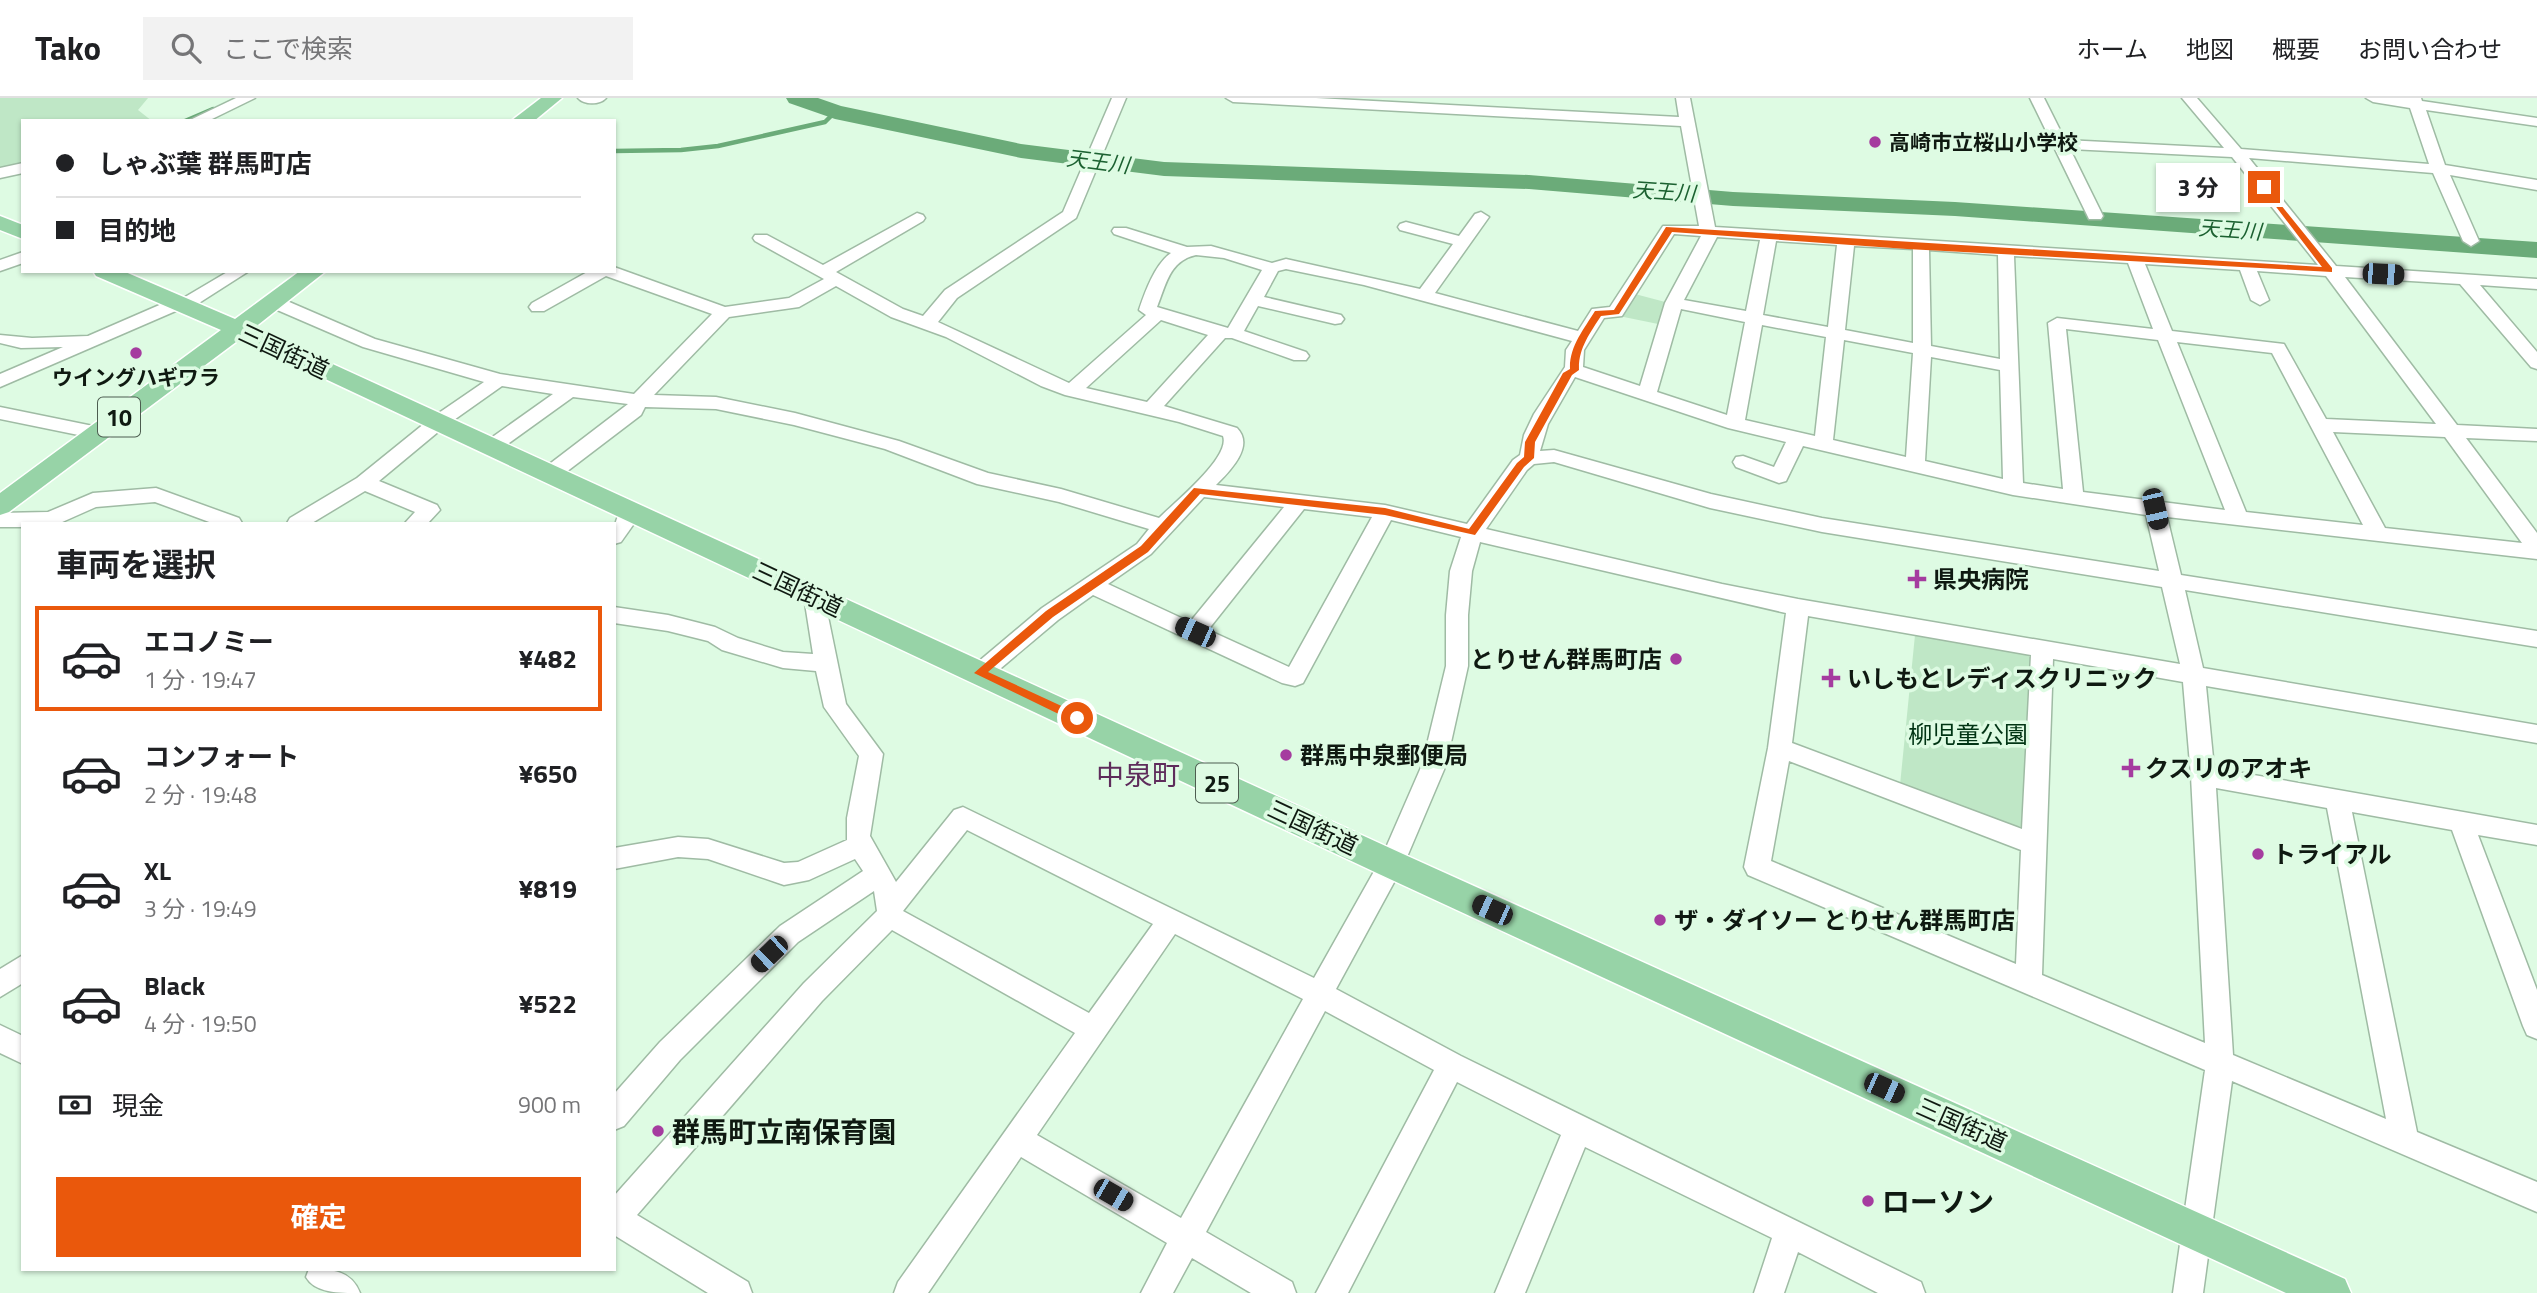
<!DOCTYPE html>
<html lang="ja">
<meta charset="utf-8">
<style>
body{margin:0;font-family:"Titillium Web","Noto Sans JP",sans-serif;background:#f2f2f2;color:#202124;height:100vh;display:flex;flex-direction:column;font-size:26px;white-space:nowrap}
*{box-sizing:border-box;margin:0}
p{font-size:23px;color:#757577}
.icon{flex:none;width:38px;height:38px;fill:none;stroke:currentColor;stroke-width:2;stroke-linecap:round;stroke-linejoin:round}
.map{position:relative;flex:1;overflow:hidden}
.details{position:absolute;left:21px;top:424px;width:595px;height:749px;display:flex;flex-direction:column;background:#fff;border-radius:0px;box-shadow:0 2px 5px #0004}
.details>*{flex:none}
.guide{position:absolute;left:21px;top:21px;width:595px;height:154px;border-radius:0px;box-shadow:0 2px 5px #0004;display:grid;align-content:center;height:154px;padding:0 35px;background:#fff}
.end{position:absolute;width:32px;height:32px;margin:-16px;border:9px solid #ea580c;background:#fff;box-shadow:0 0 0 4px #fff}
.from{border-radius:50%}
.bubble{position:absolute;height:49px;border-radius:0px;background:#fff;box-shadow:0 2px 5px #0004;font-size:23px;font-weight:700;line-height:49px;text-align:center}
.car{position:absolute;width:21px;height:42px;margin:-21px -10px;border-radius:9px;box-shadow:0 0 5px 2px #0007;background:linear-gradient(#222 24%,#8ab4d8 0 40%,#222 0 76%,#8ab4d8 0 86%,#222 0)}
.guide b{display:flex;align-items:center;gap:24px;height:66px;font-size:26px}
.guide b+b{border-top:2px solid #e0e0e0}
.guide i{width:18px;height:18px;background:#202124}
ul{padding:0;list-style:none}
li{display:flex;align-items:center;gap:21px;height:105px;margin:0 14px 10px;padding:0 21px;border:4px solid transparent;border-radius:0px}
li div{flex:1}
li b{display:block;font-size:26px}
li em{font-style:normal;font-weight:700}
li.on{border-color:#ea580c}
li>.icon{width:63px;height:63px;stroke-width:1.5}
h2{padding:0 35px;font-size:32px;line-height:84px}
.pay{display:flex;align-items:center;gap:18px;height:77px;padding:0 35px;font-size:26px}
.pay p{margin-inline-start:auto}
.cta{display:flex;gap:14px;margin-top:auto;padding:14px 35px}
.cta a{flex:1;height:80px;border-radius:0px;background:#ea580c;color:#fff;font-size:28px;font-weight:700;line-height:80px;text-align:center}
header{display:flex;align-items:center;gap:42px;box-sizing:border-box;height:98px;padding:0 35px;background:#fff;border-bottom:2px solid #e0e0e0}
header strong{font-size:33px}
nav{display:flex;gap:38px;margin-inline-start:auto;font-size:24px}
.search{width:490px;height:63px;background:#f2f2f2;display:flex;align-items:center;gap:18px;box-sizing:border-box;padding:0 24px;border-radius:0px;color:#757577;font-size:26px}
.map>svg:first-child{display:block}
.green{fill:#bfe7c6}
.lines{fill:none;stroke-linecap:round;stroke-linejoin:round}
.stream{stroke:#6bab79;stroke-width:4.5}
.river{fill:#6bab79;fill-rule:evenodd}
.minor-casing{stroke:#9fbba4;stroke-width:3}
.major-casing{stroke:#fff;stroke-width:3}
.minor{fill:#fff;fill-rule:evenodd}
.major{fill:#97d3a7;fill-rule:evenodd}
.route{fill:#ea580c}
.poi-dot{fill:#a53c9f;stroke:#defbe3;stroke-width:2.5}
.labels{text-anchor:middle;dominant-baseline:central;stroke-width:7;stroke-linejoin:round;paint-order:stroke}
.far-poi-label{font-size:21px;font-weight:bold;fill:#0f1911;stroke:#defbe3;text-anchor:start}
.far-water-label{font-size:21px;font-style:italic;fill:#1c6131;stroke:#defbe3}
.shield{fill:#defbe3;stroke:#4d5d50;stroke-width:2}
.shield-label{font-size:23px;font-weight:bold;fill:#0f1911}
.street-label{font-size:24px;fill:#0f1911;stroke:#defbe3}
.poi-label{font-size:24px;font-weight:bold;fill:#0f1911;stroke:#defbe3;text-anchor:start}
.park-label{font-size:24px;fill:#013414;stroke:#defbe3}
.quarter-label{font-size:28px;fill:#5e2b5b;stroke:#defbe3}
.near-poi-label{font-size:28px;font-weight:bold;fill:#0f1911;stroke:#defbe3;text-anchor:start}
</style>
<header>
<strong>Tako</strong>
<div class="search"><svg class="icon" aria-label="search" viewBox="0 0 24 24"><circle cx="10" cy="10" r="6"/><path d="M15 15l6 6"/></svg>ここで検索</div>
<nav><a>ホーム</a><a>地図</a><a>概要</a><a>お問い合わせ</a></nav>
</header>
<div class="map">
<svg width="2537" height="1195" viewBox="0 0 2537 1195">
<rect width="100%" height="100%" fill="#defbe3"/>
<!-- green -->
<g class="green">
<path d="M0 0H148L138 12 152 23H23V66L0 72Z"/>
<path d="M1635 196 1669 205 1663 227 1619 218Z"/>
<path d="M1915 537 2026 556 2035 563 2026 727 2012 730 1900 687Z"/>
</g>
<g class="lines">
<!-- stream -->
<g class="stream">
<path d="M185 23 213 11"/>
<path d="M614 53 681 52 718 48 825 24 835 14"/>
</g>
<!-- river -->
<path class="river" d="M786 0H818L841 8 1021 46 1164 64 1529 77 1733 94 1955 104 2537 144V160L1955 118 1733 108 1529 91 1164 78 1021 60 835 21 789 5Z"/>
<defs>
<g id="minor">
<path d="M236 0H255L208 23H188Z"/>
<path d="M578 0H606C600 7 584 7 578 0Z"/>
<path d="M1112 0H1126L1076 120 957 200 938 224 1069 285 1146 217 1139 212C1145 194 1155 166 1171 155L1114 136 1112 133 1114 130H1126L1187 149 1211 148 1272 165 1286 161 1420 191 1453 146 1400 132 1398 129 1400 126 1406 124 1459 138 1475 116 1481 114 1489 119 1435 195 1578 233 1592 211 1610 209 1663 128H1699L1681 28 1233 4 1226 0H1316L1679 19 1676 0H1690L1715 129 2318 167 2232 59 2070 51 2103 118 2101 121H2089L2030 0H2044L2065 42 2224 50 2182 0H2197L2241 51 2429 66 2410 10 2373 4 2366 0H2421L2422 3 2537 20V28L2426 12 2445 67 2537 82V92L2450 77 2479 143 2471 148 2463 143 2433 75 2249 60 2336 168 2537 181V191L2480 187 2537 254V271L2531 269 2460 186 2345 179 2457 327 2537 331V343L2466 340 2537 435V461L2167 419 2181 477 2537 533V549L2185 492 2203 570 2537 627V645L2206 588 2214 670 2537 727V747L2478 737 2537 892V941L2527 937 2523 928 2452 732 2352 714 2417 1034 2537 1084V1114L2232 983 2203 1195H2173L2205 972 1748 777 1744 769 1768 650 1786 515 1480 444 1472 473 1468 517V568L1446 667 1404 766 1336 891 1461 958 1921 1184 1925 1195H1878L1798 1154 1784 1195H1754L1772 1140 1585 1049 1525 1195H1495L1561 1037 1457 984 1348 1195H1316L1434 972 1325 913 1206 1134 1292 1184 1296 1195H1251L1192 1160 1173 1195H1141L1167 1145 1021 1059 928 1195H894L898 1184 1075 935 892 832 822 903 637 1117 748 1184 752 1195H708L614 1137V1098L804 885 877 813 874 793 798 844 680 962 624 1028 614 1032V996L660 944 780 828 863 773 855 761 809 782 784 787 708 761 678 759 614 771V750L678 739 708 741 784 765 798 764 847 742V720L859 658 824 609 816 573 783 570 722 552 708 543 668 533 614 525V509L668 517 715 529 738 540 783 554 813 556 804 499 807 494 815 491 823 494 846 606 883 656 870 738 896 784 954 712 963 709 1314 880 1381 761 1422 667 1446 568V517L1450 473 1461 439 1391 422 1303 585 1295 588 1282 585 1093 497 1058 522 988 581 980 583 972 581 969 575 972 569 1042 510 1137 446 1149 431 1059 404 977 386 885 351 794 327 716 311 645 309 641 317 557 381H543L540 376 543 371 628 306 573 299 498 353H484L481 349 484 345 553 296 502 288 444 329 379 383 437 407 440 412 428 425H405L415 414 365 393 312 425H287L290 420 357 380 430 321 484 284 363 249 268 208 265 204 268 200H280L375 241 500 276 634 296 712 216 606 178 544 213H532L529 209 532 205 589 173H614V169L725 209 789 200 824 181 755 143 753 140 755 137H767L823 167 917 115 923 117 925 120 923 123 836 174 903 211 923 218 945 192 1063 114ZM1674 136 1701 138 1665 205 1640 288 1583 269 1584 252 1604 220 1622 218ZM1717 139 1760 142 1746 213 1684 202ZM1776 143 1837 147 1828 229 1763 217ZM1854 148 1913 151V245L1845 232ZM1929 152 1998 157 2000 261 1931 248ZM1196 157 1224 160 1262 172 1228 230 1157 209C1166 187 1169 163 1196 157ZM2014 158 2128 165 2153 231 2057 220 2048 225 2063 391 2023 385ZM2145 166 2240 172 2251 202 2260 207 2269 202 2257 173 2326 178 2436 326 2326 321 2284 246 2172 233ZM1286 171 1364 187 1572 243 1566 252 1565 269 1534 316 1524 337 1520 357 1513 362 1467 426 1385 407 1216 387C1230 373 1255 348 1237 330L1164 308 1225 240H1232L1294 262H1306L1309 258 1306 254 1244 233 1258 208 1335 226 1341 225 1344 221 1341 217 1264 199 1278 173ZM836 188 891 219 946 239 1041 288 1065 297 1179 324 1223 338C1231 359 1175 404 1159 420L1061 391 988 375 899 343 795 315 716 299 654 297 729 219 799 209ZM1681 211 1745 224 1727 317 1657 294ZM1161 222 1208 237 1147 304 1086 290ZM1762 227 1826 239 1815 338 1745 322ZM2066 231 2158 242 2225 412 2083 394ZM1844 242 1913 255 1906 359 1833 342ZM2177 244 2272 255 2363 427 2246 414ZM1931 259 2000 272 2003 381 1925 363ZM1575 279 1728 330 1786 344 1774 369 1743 358 1736 359 1733 364 1736 369 1779 385 1786 383 1803 348 2013 397 2146 417 2159 473 1822 420 1711 396 1554 352 1540 353 1548 326ZM2333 334 2445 339 2522 445 2385 430ZM1554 364 1710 410 1822 434 2162 489 2180 566 1798 501 1722 486 1486 431 1527 372 1534 366ZM1204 399 1284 409 1190 524 1108 486 1151 456ZM1304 411 1372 419 1289 569 1208 532ZM1808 518 2031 557 2022 731 1792 645ZM2053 561 2183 584 2191 678 2205 945 2042 877ZM1789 663 2021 752 2016 866 1771 763ZM2216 690 2327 710 2386 1021 2233 957ZM967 732 1153 826 1089 915 903 813ZM1175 836 1303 901 1181 1120 1037 1037Z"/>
<path d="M23 65V75L0 80V70Z"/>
<path d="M23 154V165L0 173V162Z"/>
<path d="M229 173H249L188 212H178L0 289V276L63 249 21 250 0 245V237L32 240 88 238 171 202H180Z"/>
<path d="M0 309 98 329 105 331 108 335 105 339 98 341 0 321Z"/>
<path d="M156 390 239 420 242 425H212L155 404 96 409 60 425H23V429H0V415L48 414 93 395Z"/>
<path d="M633 406 640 408 643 413 621 444 614 446C614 430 614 412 633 406Z"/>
<path d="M23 857V885L0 899V871Z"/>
<path d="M0 927 23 938V966L0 955Z"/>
<path d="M309 1171C331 1171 351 1172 360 1195 338 1195 315 1195 306 1179Z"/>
</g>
<g id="major">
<path d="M541 0H562L534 23H511Z"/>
<path d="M0 118 23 127V141L0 132Z"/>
<path d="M93 173H123L235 221 300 173H326L254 230 1403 756 2345 1181 2351 1195H2286L1379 776 240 241 9 414 0 417V395L221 232 96 178Z"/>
</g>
</defs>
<!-- minor casing -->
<use href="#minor" class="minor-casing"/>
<!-- major casing -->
<use href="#major" class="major-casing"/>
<!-- minor -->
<use href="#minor" class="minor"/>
<!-- major -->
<use href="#major" class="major"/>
</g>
<!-- route -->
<path class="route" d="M2264 86 2332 170V174L1907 151 1672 134 1619 216 1601 218C1590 235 1578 251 1579 272L1572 277 1535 344 1534 360 1524 369 1475 437 1385 417 1200 396 1148 454 1053 519 988 574 1081 617V623H1073L974 575 1046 513 1141 448 1194 390 1385 410 1469 431 1517 365 1524 359 1525 344 1563 275 1570 271C1569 249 1584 231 1595 213L1614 212 1666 129 2322 169 2261 89Z"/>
<!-- markers -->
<g class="poi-dot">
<circle cx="1875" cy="44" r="7"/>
<circle cx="136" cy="255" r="7"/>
<path d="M1913.5 470.5h7v7h7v7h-7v7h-7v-7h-7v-7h7z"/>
<circle cx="1676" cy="561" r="7"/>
<path d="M1827.5 569.5h7v7h7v7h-7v7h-7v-7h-7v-7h7z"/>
<circle cx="1286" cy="657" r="7"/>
<path d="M2127.5 659.5h7v7h7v7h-7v7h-7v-7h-7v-7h7z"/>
<circle cx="2258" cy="756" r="7"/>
<circle cx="1660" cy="822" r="7"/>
<circle cx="658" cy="1033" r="7"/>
<circle cx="1868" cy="1103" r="7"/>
</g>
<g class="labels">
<!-- far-poi labels -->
<g class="far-poi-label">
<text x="1889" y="44">高崎市立桜山小学校</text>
<text x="136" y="279" text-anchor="middle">ウイングハギワラ</text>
</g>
<!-- far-water labels -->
<g class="far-water-label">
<text transform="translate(1098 63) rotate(7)">天王川</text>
<text transform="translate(1664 93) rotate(4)">天王川</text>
<text transform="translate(2230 131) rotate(4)">天王川</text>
</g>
<!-- shield labels -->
<g class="shield">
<rect x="98" y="299.5" width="42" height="39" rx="5"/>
<rect x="1196" y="665.5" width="42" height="39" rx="5"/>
</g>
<g class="shield-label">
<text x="119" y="319">10</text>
<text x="1217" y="685">25</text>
</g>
<!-- street labels -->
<g class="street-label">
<text transform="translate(284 253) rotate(25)">三国街道</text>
<text transform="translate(798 491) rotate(25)">三国街道</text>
<text transform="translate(1313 729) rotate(25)">三国街道</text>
<text transform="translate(1962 1026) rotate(24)">三国街道</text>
</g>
<!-- poi labels -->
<g class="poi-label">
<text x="1933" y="481">県央病院</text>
<text x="1662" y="561" text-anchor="end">とりせん群馬町店</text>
<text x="1847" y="580">いしもとレディスクリニック</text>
<text x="1300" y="657">群馬中泉郵便局</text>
<text x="2145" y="670">クスリのアオキ</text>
<text x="2272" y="756">トライアル</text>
<text x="1674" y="822">ザ・ダイソー とりせん群馬町店</text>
</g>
<!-- park labels -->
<g class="park-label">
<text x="1968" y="636">柳児童公園</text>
</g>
<!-- quarter labels -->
<g class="quarter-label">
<text x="1138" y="676">中泉町</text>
</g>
<!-- near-poi labels -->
<g class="near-poi-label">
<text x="672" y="1033">群馬町立南保育園</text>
<text x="1882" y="1103">ローソン</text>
</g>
</g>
</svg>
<i class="end from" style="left:1077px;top:620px"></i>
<i class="end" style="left:2264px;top:89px"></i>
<div class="bubble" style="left:2156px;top:65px;width:84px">3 分</div>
<i class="car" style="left:2383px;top:176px;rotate:93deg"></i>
<i class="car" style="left:2155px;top:411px;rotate:167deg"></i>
<i class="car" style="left:1195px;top:534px;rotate:294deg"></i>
<i class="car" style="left:1492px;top:812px;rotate:294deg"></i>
<i class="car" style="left:769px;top:856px;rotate:226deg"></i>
<i class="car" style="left:1884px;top:990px;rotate:114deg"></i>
<i class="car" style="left:1113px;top:1097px;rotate:120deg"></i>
<div class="guide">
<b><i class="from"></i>しゃぶ葉 群馬町店</b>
<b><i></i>目的地</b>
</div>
<section class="details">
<h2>車両を選択</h2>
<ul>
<li class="on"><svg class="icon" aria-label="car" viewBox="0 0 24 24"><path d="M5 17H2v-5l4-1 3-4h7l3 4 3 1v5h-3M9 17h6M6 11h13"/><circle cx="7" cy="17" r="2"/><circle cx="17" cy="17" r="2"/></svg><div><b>エコノミー</b><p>1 分 · 19:47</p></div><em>¥482</em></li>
<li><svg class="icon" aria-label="car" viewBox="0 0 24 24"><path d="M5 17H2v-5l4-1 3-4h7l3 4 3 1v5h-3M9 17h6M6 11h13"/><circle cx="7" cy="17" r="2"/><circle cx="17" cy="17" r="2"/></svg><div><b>コンフォート</b><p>2 分 · 19:48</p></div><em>¥650</em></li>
<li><svg class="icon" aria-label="car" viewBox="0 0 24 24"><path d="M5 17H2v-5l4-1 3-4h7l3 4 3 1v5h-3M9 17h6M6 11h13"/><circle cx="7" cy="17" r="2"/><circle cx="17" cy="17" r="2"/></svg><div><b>XL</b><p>3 分 · 19:49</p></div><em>¥819</em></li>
<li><svg class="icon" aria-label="car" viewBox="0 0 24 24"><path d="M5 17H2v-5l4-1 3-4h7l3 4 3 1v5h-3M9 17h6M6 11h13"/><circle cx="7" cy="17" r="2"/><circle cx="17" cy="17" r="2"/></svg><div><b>Black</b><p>4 分 · 19:50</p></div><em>¥522</em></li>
</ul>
<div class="pay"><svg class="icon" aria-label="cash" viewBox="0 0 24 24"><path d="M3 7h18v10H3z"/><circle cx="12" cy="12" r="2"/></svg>現金<p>900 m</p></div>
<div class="cta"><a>確定</a></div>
</section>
</div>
